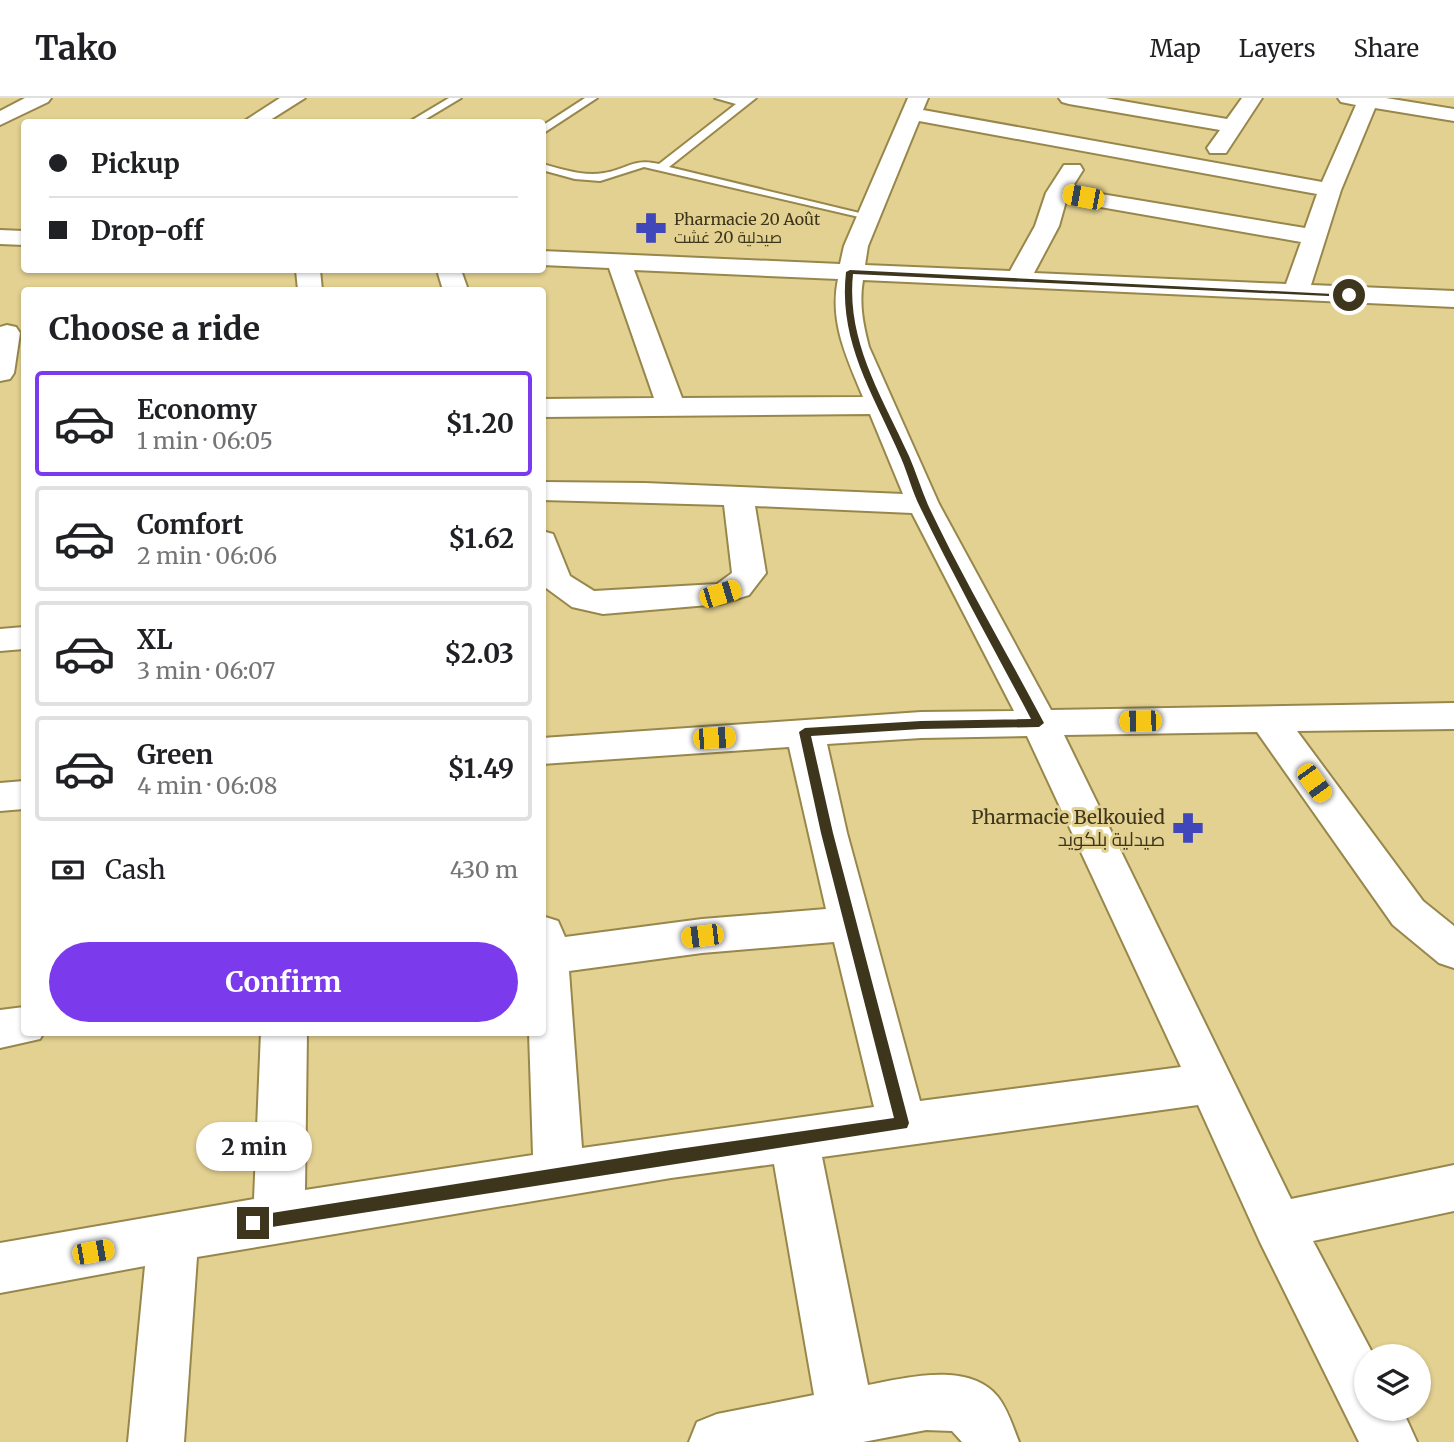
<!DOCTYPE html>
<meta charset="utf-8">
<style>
body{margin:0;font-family:Merriweather,Cairo,serif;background:#f2f2f2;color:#202124;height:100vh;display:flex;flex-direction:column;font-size:26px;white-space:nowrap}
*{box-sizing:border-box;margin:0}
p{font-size:23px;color:#757577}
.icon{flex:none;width:38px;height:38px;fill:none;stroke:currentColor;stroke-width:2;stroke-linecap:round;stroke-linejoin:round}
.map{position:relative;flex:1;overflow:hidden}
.side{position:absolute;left:21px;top:189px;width:525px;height:749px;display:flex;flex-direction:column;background:#fff;border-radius:7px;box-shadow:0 2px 5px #0004}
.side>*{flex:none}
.top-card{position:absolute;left:21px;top:21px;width:525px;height:154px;border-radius:7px;box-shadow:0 2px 5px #0004;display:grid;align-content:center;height:154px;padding:0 28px;background:#fff}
.tools{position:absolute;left:1354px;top:1246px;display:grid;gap:14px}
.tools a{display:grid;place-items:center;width:77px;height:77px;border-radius:50%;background:#fff;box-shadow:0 2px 5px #0004;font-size:35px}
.end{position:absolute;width:32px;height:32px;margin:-16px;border:9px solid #3d351c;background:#fff;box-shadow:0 0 0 4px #fff}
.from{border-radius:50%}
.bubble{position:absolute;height:49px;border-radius:24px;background:#fff;box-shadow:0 2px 5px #0004;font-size:23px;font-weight:700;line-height:49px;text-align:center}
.car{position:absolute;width:21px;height:42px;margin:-21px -10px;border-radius:9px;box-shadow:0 0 5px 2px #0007;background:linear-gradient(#f5c518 24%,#345 0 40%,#f5c518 0 76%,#345 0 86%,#f5c518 0)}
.top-card b{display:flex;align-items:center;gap:24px;height:66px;font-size:26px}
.top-card b+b{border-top:2px solid #e0e0e0}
.top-card i{width:18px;height:18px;background:#202124}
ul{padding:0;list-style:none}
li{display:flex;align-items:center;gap:21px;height:105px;margin:0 14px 10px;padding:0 14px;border:4px solid #e0e0e0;border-radius:7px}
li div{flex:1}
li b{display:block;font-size:26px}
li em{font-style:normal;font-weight:700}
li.on{border-color:#7c3aed}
li>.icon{width:63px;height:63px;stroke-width:1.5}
h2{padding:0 28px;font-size:32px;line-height:84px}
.pay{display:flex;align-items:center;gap:18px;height:77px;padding:0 28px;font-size:26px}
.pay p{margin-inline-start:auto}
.cta{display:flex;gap:14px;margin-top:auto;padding:14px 28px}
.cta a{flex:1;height:80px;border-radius:42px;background:#7c3aed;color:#fff;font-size:28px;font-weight:700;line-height:80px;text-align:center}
header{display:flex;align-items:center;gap:42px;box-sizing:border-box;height:98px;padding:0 35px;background:#fff;border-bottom:2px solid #e0e0e0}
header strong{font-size:33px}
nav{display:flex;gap:38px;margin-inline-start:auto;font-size:24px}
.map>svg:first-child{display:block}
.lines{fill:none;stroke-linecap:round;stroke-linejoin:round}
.service-casing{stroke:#98874b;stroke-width:4}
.minor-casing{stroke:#98874b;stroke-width:4}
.service{fill:#fff;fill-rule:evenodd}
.minor{fill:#fff;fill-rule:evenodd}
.route{fill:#3d351c}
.labels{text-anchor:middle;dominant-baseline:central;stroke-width:6;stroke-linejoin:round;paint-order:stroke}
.far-poi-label{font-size:16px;fill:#3d351c;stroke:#e3d192;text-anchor:start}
.poi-label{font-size:19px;fill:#3d351c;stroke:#e3d192;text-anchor:end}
</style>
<header>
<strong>Tako</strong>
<nav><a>Map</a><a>Layers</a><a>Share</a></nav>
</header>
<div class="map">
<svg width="1454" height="1344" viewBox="0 0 1454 1344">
<rect width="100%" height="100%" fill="#e3d192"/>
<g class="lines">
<defs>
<g id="service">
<path d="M449 0H461L421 24H409Z"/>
<path d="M585 0H597L542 36V28Z"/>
<path d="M715 0H756L669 69 872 118V122L644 69 600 83 575 81 542 72V66C562 71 584 79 604 75 628 71 633 60 659 66L736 6Z"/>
</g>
<g id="minor">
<path d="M25 0H51L48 4 0 27V13Z"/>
<path d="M280 0H305L267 24H243Z"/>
<path d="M908 0H928L923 12 1322 84 1356 7 1341 4 1338 0H1386L1454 11V23L1375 10 1341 92 1311 187 1454 193V209L863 182C859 206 863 226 869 249L939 406 1051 612 1454 605V631L1297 633 1423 803 1454 828V870L1439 865 1393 827 1257 634 1064 637 1291 1101 1454 1067V1113L1313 1143 1374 1258H1367V1311H1402L1417 1344H1359L1260 1144 1198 1007 822 1059 868 1287C906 1280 969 1263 998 1299 1008 1312 1013 1329 1019 1344H962L952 1333 926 1332 863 1344H689L697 1324 717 1316 814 1297 774 1066 671 1080 197 1159 184 1344H128L145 1168 0 1195V1145L254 1101 261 934H307L305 1092 533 1057 529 934H542V818L558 823 565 839 702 821 826 811 789 649 542 666V640L921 614 1014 613 912 415 755 408 766 475 749 497 720 506 603 516 572 509 542 487V433L553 436 570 478 594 493 717 486 732 475 724 407 542 402V384L645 385 903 396 870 316 542 319V301L654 300 609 170 542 167V153L840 166 844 148ZM919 23 1317 96 1305 130 1071 91 1083 72 1080 67H1064L1046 95 1035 128 1010 173 865 167 868 148ZM1066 103 1301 144 1286 186 1034 175 1059 128ZM634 172 838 181C829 224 847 260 863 299L682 300ZM1027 638 1181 969 920 1003 847 735 827 646 921 640ZM834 844 874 1009 582 1050 569 873 702 855Z"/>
<path d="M1059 0H1105L1227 21 1242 0H1262L1226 55H1210L1207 50 1220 32 1069 6 1062 4Z"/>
<path d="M0 132 24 133V147L0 146Z"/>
<path d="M296 172H320L322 192H298Z"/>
<path d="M437 172H461L468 192H443Z"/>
<path d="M7 227 16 229 20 235 14 275 10 281 0 283V229Z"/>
<path d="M24 529V551L0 553V531Z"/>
<path d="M24 683V711L0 713V685Z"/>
<path d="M24 909V934H44L40 941 0 950V912Z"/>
</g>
</defs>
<!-- service casing -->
<use href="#service" class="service-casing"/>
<!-- minor casing -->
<use href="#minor" class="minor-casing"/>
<!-- service -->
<use href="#service" class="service"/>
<!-- minor -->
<use href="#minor" class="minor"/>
</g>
<!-- route -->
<path class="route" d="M850 172 1353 197 1349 199 853 176C846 243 882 299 909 358 916 374 921 391 928 407 963 481 1006 553 1044 625L1039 629 921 631 811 638 833 735 909 1025 907 1030 253 1132 247 1130 245 1125 247 1120 253 1118 671 1052 894 1020 821 735 799 634 805 630 921 623 1031 621C994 551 955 481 920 409 912 393 908 376 901 360 874 297 838 245 846 174Z"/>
<!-- icons -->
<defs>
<symbol id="pharmacy-bare" viewBox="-9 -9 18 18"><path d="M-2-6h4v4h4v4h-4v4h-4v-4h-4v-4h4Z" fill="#3f47bb" stroke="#e3d192" stroke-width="2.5" paint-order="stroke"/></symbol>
</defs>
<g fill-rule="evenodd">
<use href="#pharmacy-bare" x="629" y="108" width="44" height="44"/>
<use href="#pharmacy-bare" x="1166" y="708" width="44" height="44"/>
</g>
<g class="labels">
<!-- far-poi labels -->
<g class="far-poi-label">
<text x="674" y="121">Pharmacie 20 Août<tspan x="674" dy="18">صيدلية 20 غشت</tspan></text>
</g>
<!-- poi labels -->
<g class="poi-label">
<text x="1165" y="719">Pharmacie Belkouied<tspan x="1165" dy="22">صيدلية بلكويد</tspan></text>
</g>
</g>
</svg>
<div class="tools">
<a><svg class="icon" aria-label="layers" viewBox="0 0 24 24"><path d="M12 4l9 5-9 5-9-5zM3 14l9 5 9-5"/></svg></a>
</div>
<i class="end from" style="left:1349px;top:197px"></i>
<i class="end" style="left:253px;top:1125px"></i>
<div class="bubble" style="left:196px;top:1024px;width:116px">2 min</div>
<i class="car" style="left:1083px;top:99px;rotate:281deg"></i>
<i class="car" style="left:720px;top:496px;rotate:73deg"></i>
<i class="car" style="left:1140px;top:623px;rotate:269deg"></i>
<i class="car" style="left:714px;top:640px;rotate:86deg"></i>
<i class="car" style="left:1314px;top:685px;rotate:144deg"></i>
<i class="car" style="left:702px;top:838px;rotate:263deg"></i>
<i class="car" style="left:93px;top:1154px;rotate:80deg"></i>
<div class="top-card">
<b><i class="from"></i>Pickup</b>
<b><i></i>Drop-off</b>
</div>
<section class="side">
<h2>Choose a ride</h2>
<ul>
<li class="on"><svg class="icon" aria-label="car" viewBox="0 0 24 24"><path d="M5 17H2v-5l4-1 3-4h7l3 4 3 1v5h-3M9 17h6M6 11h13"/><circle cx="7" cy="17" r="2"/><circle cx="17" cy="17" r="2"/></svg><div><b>Economy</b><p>1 min · 06:05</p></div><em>$1.20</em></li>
<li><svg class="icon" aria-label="car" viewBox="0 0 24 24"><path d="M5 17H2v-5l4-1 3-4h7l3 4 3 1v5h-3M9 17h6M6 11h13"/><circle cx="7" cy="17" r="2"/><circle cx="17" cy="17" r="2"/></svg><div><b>Comfort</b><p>2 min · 06:06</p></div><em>$1.62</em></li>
<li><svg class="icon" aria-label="car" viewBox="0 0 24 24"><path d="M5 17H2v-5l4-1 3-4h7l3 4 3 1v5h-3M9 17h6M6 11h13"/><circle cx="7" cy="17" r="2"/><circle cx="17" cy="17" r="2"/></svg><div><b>XL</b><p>3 min · 06:07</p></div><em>$2.03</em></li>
<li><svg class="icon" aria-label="car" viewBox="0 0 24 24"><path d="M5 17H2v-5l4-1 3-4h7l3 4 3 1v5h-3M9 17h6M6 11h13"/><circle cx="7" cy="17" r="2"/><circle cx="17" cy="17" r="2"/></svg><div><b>Green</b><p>4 min · 06:08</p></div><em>$1.49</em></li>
</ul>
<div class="pay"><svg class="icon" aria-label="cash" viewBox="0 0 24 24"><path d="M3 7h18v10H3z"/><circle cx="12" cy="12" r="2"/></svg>Cash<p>430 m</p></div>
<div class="cta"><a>Confirm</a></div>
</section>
</div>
